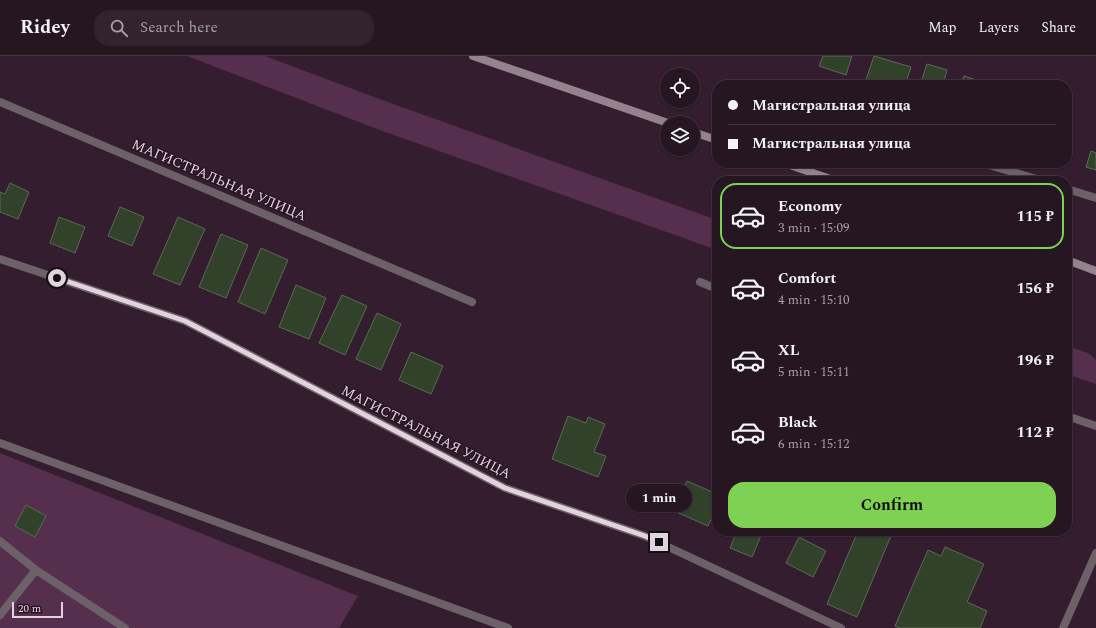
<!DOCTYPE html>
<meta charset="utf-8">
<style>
body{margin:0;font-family:Spectral,serif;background:#32232f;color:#f1f3f6;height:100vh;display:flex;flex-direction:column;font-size:15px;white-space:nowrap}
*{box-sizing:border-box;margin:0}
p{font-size:13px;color:#a49fa5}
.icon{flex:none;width:22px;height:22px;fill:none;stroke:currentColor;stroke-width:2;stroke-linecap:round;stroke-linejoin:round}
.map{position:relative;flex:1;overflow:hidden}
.drawer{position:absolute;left:712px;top:120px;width:360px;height:360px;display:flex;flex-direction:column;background:#261622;border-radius:16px;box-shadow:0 1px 3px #0004,0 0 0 1px #423540}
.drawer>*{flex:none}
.top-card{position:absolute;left:712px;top:24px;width:360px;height:88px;border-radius:16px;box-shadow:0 1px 3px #0004,0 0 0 1px #423540;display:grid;align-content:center;height:88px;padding:0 16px;background:#261622}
.buttons{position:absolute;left:660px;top:12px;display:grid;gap:8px}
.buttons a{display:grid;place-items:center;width:40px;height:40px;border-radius:50%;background:#261622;box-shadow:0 1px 3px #0004,0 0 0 1px #423540;font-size:20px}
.scale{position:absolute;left:12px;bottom:10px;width:51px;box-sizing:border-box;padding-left:4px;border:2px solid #e1d2dd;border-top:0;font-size:11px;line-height:14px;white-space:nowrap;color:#e1d2dd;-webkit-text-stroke:3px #281424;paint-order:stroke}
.end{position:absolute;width:18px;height:18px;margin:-9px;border:5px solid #e1d2dd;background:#111;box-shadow:0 0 0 2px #111}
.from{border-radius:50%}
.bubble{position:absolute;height:28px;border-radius:14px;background:#261622;box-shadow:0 1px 3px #0004,0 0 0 1px #423540;font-size:13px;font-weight:700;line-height:28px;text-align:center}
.top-card b{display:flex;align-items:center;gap:14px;height:38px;font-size:15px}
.top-card b+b{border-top:1px solid #423540}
.top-card i{width:10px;height:10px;background:#f1f3f6}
ul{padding:7px 0 0;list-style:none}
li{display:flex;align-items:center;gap:12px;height:66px;margin:0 8px 6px;padding:0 8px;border:2px solid transparent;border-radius:16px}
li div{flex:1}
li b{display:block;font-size:15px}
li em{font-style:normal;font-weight:700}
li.on{border-color:#7ed153}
li>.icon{width:36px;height:36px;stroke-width:1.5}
.button{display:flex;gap:8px;margin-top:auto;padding:8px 16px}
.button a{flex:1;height:46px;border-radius:16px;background:#7ed153;color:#111;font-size:16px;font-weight:700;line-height:46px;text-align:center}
header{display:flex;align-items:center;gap:24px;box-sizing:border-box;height:56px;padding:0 20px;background:#261622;border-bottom:1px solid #423540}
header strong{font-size:19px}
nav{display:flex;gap:22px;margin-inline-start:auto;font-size:14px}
.search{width:280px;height:36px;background:#32232f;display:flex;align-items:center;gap:10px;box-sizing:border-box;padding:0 14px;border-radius:16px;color:#a49fa5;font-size:15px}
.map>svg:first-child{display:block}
.green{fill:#562f4e}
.building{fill:#31412a;stroke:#5a6b53}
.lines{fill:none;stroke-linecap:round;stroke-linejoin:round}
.service{stroke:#6c6169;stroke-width:8}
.minor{stroke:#6c6169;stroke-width:8}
.secondary{stroke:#94828f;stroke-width:8}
.route{stroke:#e1d2dd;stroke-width:5}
.labels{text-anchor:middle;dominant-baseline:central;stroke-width:3;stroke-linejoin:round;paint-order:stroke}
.street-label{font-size:14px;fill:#e1d2dd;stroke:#281424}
</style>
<header>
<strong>Ridey</strong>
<div class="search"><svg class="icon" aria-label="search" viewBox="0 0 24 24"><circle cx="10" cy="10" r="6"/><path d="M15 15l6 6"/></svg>Search here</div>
<nav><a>Map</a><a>Layers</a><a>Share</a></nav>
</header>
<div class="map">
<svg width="1096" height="572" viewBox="0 0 1096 572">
<rect width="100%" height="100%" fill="#331d2e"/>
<!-- green -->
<g class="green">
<path d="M187 0H265L382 44 717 164V194L377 73Z"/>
<path d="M1067 290 1088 297 1096 304V328L1067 318Z"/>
<path d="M0 397 358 540 339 572H0Z"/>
</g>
<!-- building -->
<g class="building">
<path d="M823 0H852L846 19 819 10Z"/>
<path d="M874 0 911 11 905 29H872L865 27Z"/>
<path d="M927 8 947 14 943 29H920Z"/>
<path d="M964 20 985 27 984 29H961Z"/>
<path d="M1091 95 1096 97V114L1086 111Z"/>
<path d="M10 127 29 136 18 163 0 156V136L5 138Z"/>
<path d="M120 151 144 161 132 190 108 180Z"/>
<path d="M59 161 85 171 75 197 50 187Z"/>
<path d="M178 161 205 173 180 229 153 218Z"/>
<path d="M221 178 248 189 226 242 199 231Z"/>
<path d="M261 192 288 204 265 258 238 246Z"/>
<path d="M296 229 326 242 309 283 279 271Z"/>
<path d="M342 239 367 250 345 299 319 287Z"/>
<path d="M377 257 401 268 381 314 356 303Z"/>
<path d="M411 296 443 310 431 338 399 324Z"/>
<path d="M568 360 586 367 588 361 605 368 594 396 606 400 598 421 552 403Z"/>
<path d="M687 425 717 438V450L708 470 674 455Z"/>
<path d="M26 449 46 460 35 481 15 470Z"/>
<path d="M737 475H763L752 501 730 492Z"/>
<path d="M858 475H893L857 561 827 548Z"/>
<path d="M799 481 826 495 813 521 786 507Z"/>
<path d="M945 491 984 508 967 546 987 555 980 572H900L895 570 928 494 941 500Z"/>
</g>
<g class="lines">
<!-- service -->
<g class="service">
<path d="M700 226 717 233"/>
<path d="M1067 360 1096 370"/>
<path d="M0 387 508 572"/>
</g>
<!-- minor -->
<g class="minor">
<path d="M0 46 472 246"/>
<path d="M982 107 1043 125"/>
<path d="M1067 133 1096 142"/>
<path d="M0 203 185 265 505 432 645 480 841 572"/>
<path d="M0 485 36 514 125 572"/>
<path d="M0 559 36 514"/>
<path d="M1063 572 1096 497"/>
</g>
<!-- secondary -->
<g class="secondary">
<path d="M473 0 668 67"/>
<path d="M693 76 717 84"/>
<path d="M784 107 836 125"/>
<path d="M1067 204 1096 215"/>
</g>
</g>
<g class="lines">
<!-- route -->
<path class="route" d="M57 222 185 265 505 432 645 480 659 486"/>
</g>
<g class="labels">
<!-- street labels -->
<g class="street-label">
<text transform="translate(219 124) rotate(23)">МАГИСТРАЛЬНАЯ УЛИЦА</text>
<text transform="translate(426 376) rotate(27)">МАГИСТРАЛЬНАЯ УЛИЦА</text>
</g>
</g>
</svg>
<div class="buttons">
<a><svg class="icon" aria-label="locate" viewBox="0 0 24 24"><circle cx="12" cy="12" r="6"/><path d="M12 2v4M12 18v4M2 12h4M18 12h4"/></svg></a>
<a><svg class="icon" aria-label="layers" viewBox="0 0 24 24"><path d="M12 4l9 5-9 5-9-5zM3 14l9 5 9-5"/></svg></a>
</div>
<div class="scale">20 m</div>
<i class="end from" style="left:57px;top:222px"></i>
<i class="end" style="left:659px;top:486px"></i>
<div class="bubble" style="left:626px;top:428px;width:66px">1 min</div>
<div class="top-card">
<b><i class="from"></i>Магистральная улица</b>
<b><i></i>Магистральная улица</b>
</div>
<section class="drawer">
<ul>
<li class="on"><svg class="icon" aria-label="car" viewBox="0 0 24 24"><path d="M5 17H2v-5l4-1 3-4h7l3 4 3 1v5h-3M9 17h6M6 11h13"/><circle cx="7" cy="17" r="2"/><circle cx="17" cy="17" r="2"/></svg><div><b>Economy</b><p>3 min · 15:09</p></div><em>115 ₽</em></li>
<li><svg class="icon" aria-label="car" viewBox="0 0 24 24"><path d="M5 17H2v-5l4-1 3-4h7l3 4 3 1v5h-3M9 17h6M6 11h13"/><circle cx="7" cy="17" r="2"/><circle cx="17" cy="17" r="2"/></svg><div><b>Comfort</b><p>4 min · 15:10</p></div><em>156 ₽</em></li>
<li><svg class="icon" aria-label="car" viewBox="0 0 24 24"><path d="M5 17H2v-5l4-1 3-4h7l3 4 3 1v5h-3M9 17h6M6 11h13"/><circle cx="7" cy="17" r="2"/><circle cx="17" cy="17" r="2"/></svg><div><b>XL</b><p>5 min · 15:11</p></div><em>196 ₽</em></li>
<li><svg class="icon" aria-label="car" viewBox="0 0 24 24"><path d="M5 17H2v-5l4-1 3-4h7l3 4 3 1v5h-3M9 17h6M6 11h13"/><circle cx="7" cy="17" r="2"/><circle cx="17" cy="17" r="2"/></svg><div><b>Black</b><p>6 min · 15:12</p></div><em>112 ₽</em></li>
</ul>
<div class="button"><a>Confirm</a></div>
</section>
</div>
